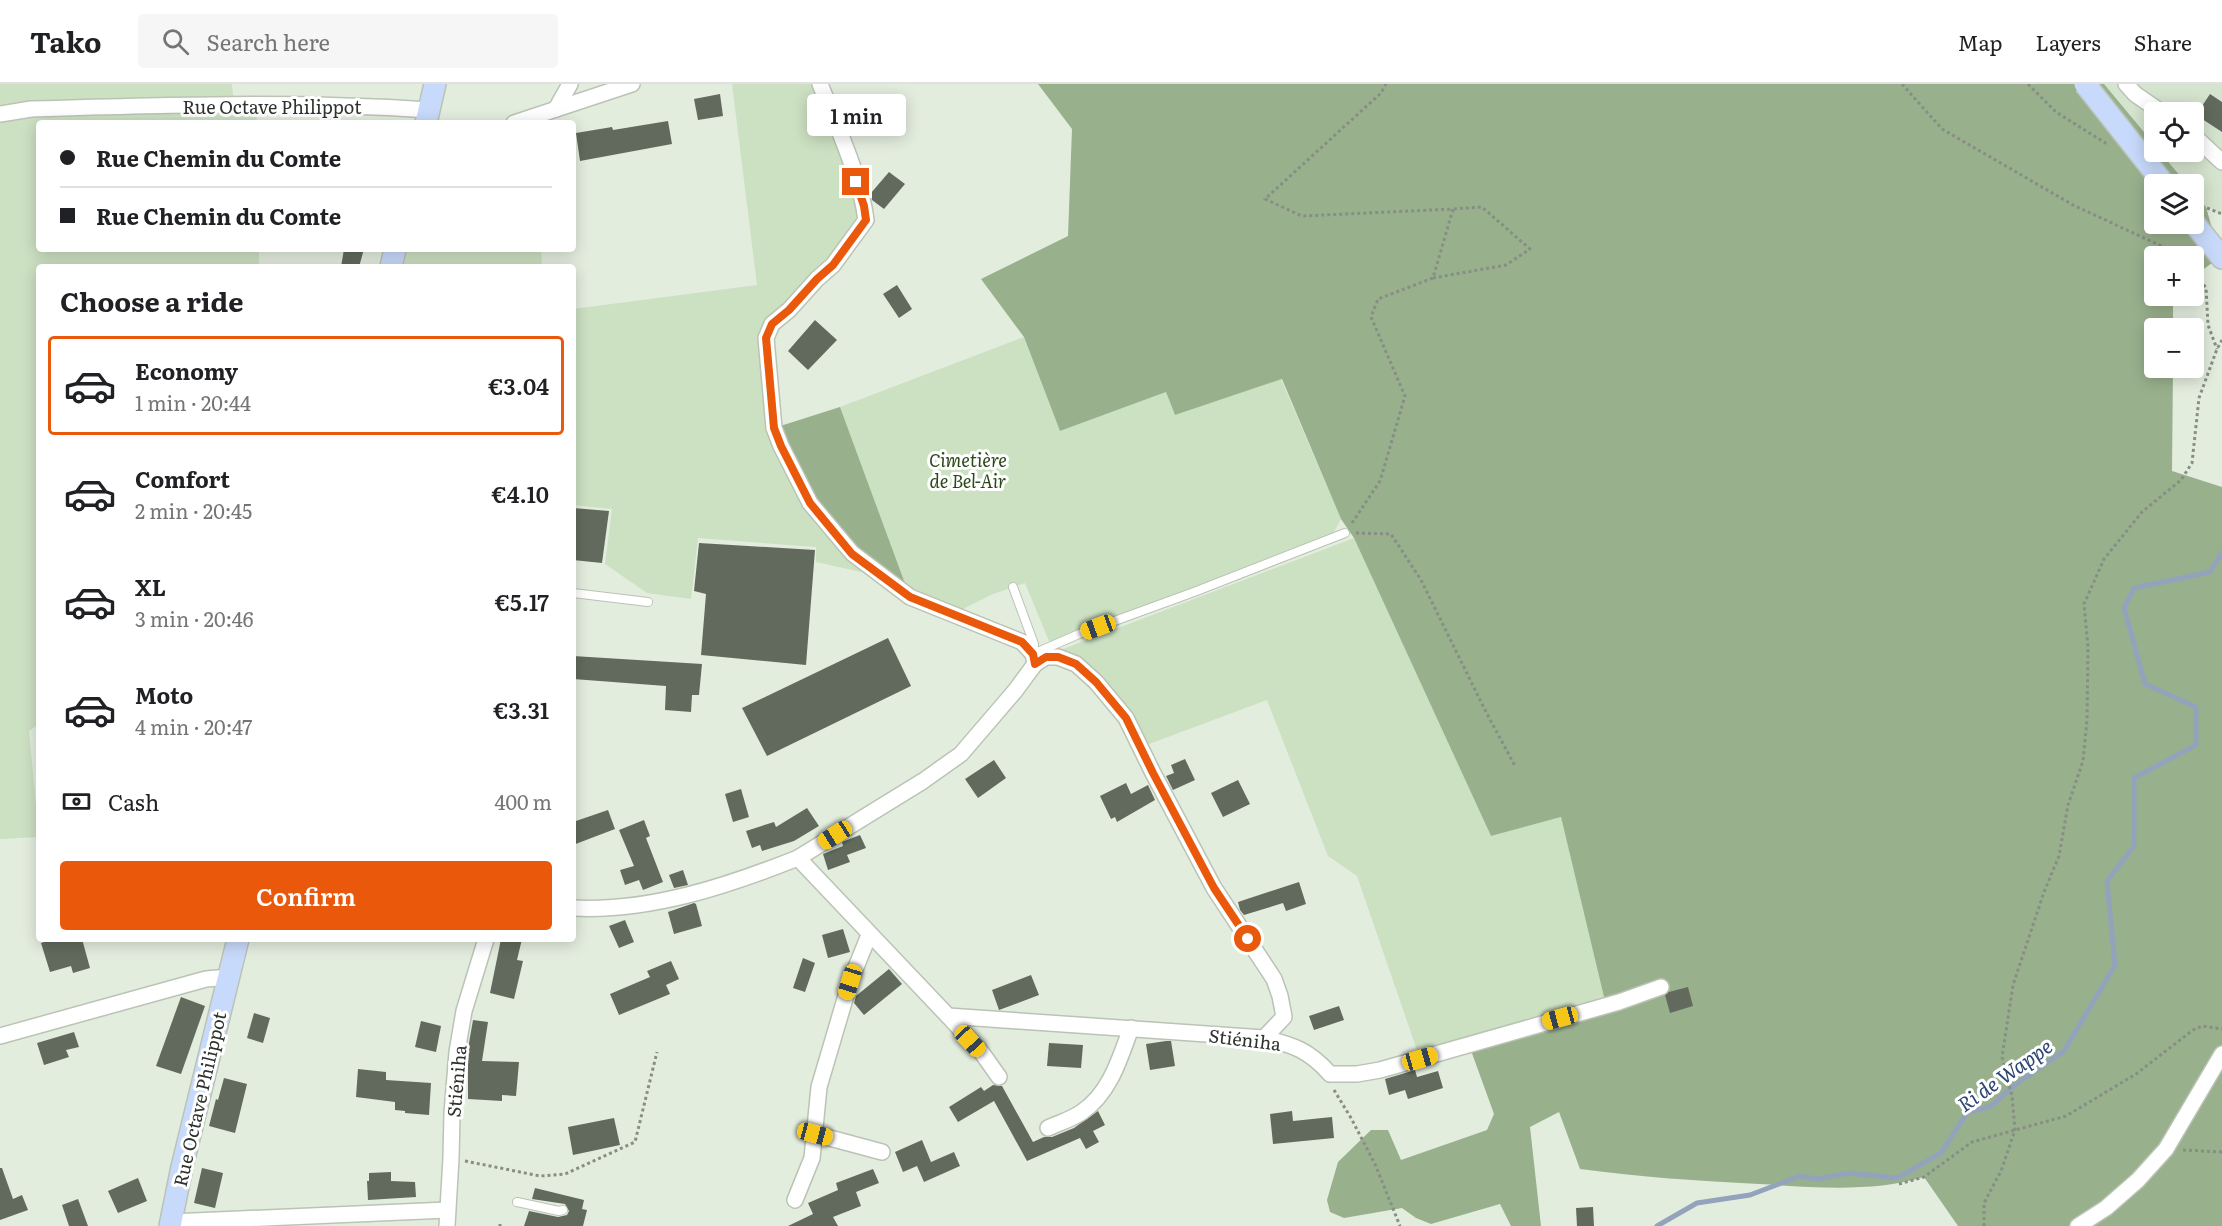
<!DOCTYPE html>
<meta charset="utf-8">
<style>
body{margin:0;font-family:Literata,serif;background:#f6f6f6;color:#202124;height:100vh;display:flex;flex-direction:column;font-size:22px;white-space:nowrap}
*{box-sizing:border-box;margin:0}
p{font-size:20px;color:#757577}
.icon{flex:none;width:33px;height:33px;fill:none;stroke:currentColor;stroke-width:2;stroke-linecap:round;stroke-linejoin:round}
.map{position:relative;flex:1;overflow:hidden}
.drawer{position:absolute;left:36px;top:180px;width:540px;height:678px;display:flex;flex-direction:column;background:#fff;border-radius:6px;box-shadow:0 3px 15px #0003}
.drawer>*{flex:none}
.hud{position:absolute;left:36px;top:36px;width:540px;height:132px;border-radius:6px;box-shadow:0 3px 15px #0003;display:grid;align-content:center;height:132px;padding:0 24px;background:#fff}
.tools{position:absolute;left:2144px;top:18px;display:grid;gap:12px}
.tools a{display:grid;place-items:center;width:60px;height:60px;border-radius:6px;background:#fff;box-shadow:0 3px 15px #0003;font-size:30px}
.end{position:absolute;width:27px;height:27px;margin:-14px;border:8px solid #ea580c;background:#fff;box-shadow:0 0 0 3px #fff}
.from{border-radius:50%}
.bubble{position:absolute;height:42px;border-radius:6px;background:#fff;box-shadow:0 3px 15px #0003;font-size:20px;font-weight:600;line-height:42px;text-align:center}
.car{position:absolute;width:18px;height:36px;margin:-18px -9px;border-radius:8px;box-shadow:0 0 4px 2px #0007;background:linear-gradient(#f5c518 24%,#345 0 40%,#f5c518 0 76%,#345 0 86%,#f5c518 0)}
.hud b{display:flex;align-items:center;gap:21px;height:57px;font-size:22px}
.hud b+b{border-top:2px solid #e0e0e0}
.hud i{width:15px;height:15px;background:#202124}
ul{padding:0;list-style:none}
li{display:flex;align-items:center;gap:18px;height:99px;margin:0 12px 9px;padding:0 12px;border:3px solid transparent;border-radius:6px}
li div{flex:1}
li b{display:block;font-size:22px}
li em{font-style:normal;font-weight:600}
li.selected{border-color:#ea580c}
li>.icon{width:54px;height:54px;stroke-width:1.5}
h2{padding:0 24px;font-size:27px;line-height:72px}
.pay{display:flex;align-items:center;gap:15px;height:66px;padding:0 24px;font-size:22px}
.pay p{margin-inline-start:auto}
.button{display:flex;gap:12px;margin-top:auto;padding:12px 24px}
.button a{flex:1;height:69px;border-radius:6px;background:#ea580c;color:#fff;font-size:24px;font-weight:600;line-height:69px;text-align:center}
header{display:flex;align-items:center;gap:36px;box-sizing:border-box;height:84px;padding:0 30px;background:#fff;border-bottom:2px solid #e0e0e0}
header strong{font-size:28px}
nav{display:flex;gap:33px;margin-inline-start:auto;font-size:21px}
.search{width:420px;height:54px;background:#f6f6f6;display:flex;align-items:center;gap:15px;box-sizing:border-box;padding:0 21px;border-radius:6px;color:#757577;font-size:22px}
.map>svg:first-child{display:block}
.built{fill:#d5e4ce}
.green{fill:#cce0c2}
.forest{fill:#99b08d}
.lines{fill:none;stroke-linecap:round;stroke-linejoin:round}
.stream{stroke:#93a3bb;stroke-width:5}
.building{fill:#626a5d}
.lane-casing{stroke:#bac3b5;stroke-width:10}
.street-casing{stroke:#bac3b5;stroke-width:18}
.secondary-casing{stroke:#bac3b5;stroke-width:24}
.path{stroke:#878e83;stroke-width:3;stroke-dasharray:3 3;stroke-linecap:butt}
.lane{stroke:#fff;stroke-width:8}
.street{stroke:#fff;stroke-width:15}
.secondary{stroke:#c8dafb;stroke-width:21}
.secondary-bridge-casing{stroke:#bac3b5;stroke-width:24;stroke-linecap:butt}
.secondary-bridge{stroke:#c8dafb;stroke-width:21}
.route{stroke:#ea580c;stroke-width:8}
.labels{text-anchor:middle;dominant-baseline:central;stroke-width:6;stroke-linejoin:round;paint-order:stroke}
.street-label{font-size:18px;fill:#2f332d;stroke:#fff}
.park-label{font-size:18px;font-style:italic;fill:#2b4916;stroke:#fff}
.water-label{font-size:20px;font-style:italic;fill:#2c4574;stroke:#fff}
</style>
<header>
<strong>Tako</strong>
<div class="search"><svg class="icon" aria-label="search" viewBox="0 0 24 24"><circle cx="10" cy="10" r="6"/><path d="M15 15l6 6"/></svg>Search here</div>
<nav><a>Map</a><a>Layers</a><a>Share</a></nav>
</header>
<div class="map">
<svg width="2222" height="1142" viewBox="0 0 2222 1142">
<rect width="100%" height="100%" fill="#e3edde"/>
<!-- built -->
<path class="built" d="M2104 0H2222V130L2206 123 2193 107V100H2187L2160 68H2193V28H2154V60Z"/>
<!-- green -->
<g class="green">
<path d="M0 0H232L234 21H256L257 39H39V165H259V183H39V640L29 647 39 753 0 755Z"/>
<path d="M732 0H820L866 136 772 240 774 344 884 493 816 478V463L698 454 691 515 647 509 605 480 612 425 573 421V225L757 201Z"/>
<path d="M395 165H541L542 183H391Z"/>
<path d="M1024 253 1060 347 1166 308 1175 331 1281 295 1341 435 1330 455 1051 562 1025 499 993 510 951 531 910 513 840 323Z"/>
<path d="M1354 454 1491 752 1561 733 1607 921 1420 975 1357 792 1328 772 1267 616 1141 663 1137 653 1058 567Z"/>
</g>
<!-- forest -->
<g class="forest">
<path d="M1038 0H2104L2154 60V68H2160L2187 100H2154V140H2193V107L2206 123 2220 173 2193 193V172H2154V212H2173V244H2154V284H2173L2172 387 2222 403V1142H1958L1924 1093C1871 1109 1813 1103 1759 1100 1699 1097 1640 1093 1580 1085L1559 1028 1530 1043 1541 1142H1511L1500 1120 1431 1140 1416 1134 1402 1124 1344 1134 1330 1128 1327 1116 1338 1078 1371 1046H1388L1401 1076 1487 1046 1494 1030 1469 961 1606 921 1561 733 1491 752 1354 454 1341 435 1282 295 1175 331 1166 308 1060 347 1024 253 981 195 1068 152 1072 45Z"/>
<path d="M840 323 910 513 810 419 774 344Z"/>
</g>
<g class="lines">
<!-- stream -->
<path class="stream" d="M1657 1142 1697 1119 1750 1111 1800 1092 1817 1095 1849 1089 1897 1094 1941 1069 1967 1029 1991 1022 2016 1000 2064 967 2115 881 2107 797 2134 762V694L2196 661V623L2145 600 2124 524 2134 504 2210 488 2222 469"/>
</g>
<!-- building -->
<g class="building">
<path d="M720 10 723 32 698 36 694 15Z"/>
<path d="M2210 10 2222 18V48L2196 31Z"/>
<path d="M668 37 672 60 580 77 576 49 612 43 613 46Z"/>
<path d="M889 88 905 100 884 125 872 116 871 109Z"/>
<path d="M344 165H364L359 183H341Z"/>
<path d="M897 201 912 225 899 234 883 210Z"/>
<path d="M815 236 837 256 808 286 788 267Z"/>
<path d="M573 424 609 427 602 479 573 476Z"/>
<path d="M699 459 815 466 806 581 701 571 706 510 694 507Z"/>
<path d="M888 554 911 602 767 672 742 624Z"/>
<path d="M573 572 702 580 699 611H692L691 628 665 626 666 602 573 595Z"/>
<path d="M1185 675 1195 696 1173 706 1166 692 1174 689 1171 681Z"/>
<path d="M994 676 1006 694 978 714 965 695Z"/>
<path d="M1238 696 1250 720 1223 733 1211 709Z"/>
<path d="M1126 699 1131 710 1148 701 1155 716 1117 738 1115 733 1111 735 1100 712Z"/>
<path d="M741 705 749 733 733 738 725 710Z"/>
<path d="M807 724 819 742 794 757 762 767 760 761 752 764 746 747 774 738 776 743Z"/>
<path d="M608 726 615 745 573 761V738Z"/>
<path d="M644 736 650 752 646 754 663 798 643 806 639 796 625 801 620 786 634 782 619 746Z"/>
<path d="M860 751 866 764 847 771 850 778 828 786 823 770 843 762 842 758Z"/>
<path d="M683 786 688 801 674 804 669 791Z"/>
<path d="M1299 798 1306 820 1286 827 1283 819 1244 831 1240 826 1238 818Z"/>
<path d="M694 819 696 820 702 842 674 850 668 828Z"/>
<path d="M625 836 634 858 619 864 609 842Z"/>
<path d="M843 845 850 868 828 874 822 851Z"/>
<path d="M53 855H82L90 884 73 889 71 882 50 888 41 859Z"/>
<path d="M501 855H522L517 876 523 877 514 915 490 909Z"/>
<path d="M803 874 815 879 805 908 793 904Z"/>
<path d="M671 877 679 895 666 901 670 910 619 931 610 910 650 893 647 887Z"/>
<path d="M889 885 902 900 864 931 854 919 856 912Z"/>
<path d="M1031 891 1039 911 999 926 992 906Z"/>
<path d="M1688 903 1693 922 1670 929 1665 911 1669 908Z"/>
<path d="M181 913 205 922 181 990 156 982Z"/>
<path d="M1339 922 1344 936 1314 946 1309 932Z"/>
<path d="M254 929 270 934 263 959 247 954Z"/>
<path d="M473 936 488 938 482 977 519 978 516 1012 502 1011V1017L468 1015V976H466Z"/>
<path d="M421 937 441 942 436 968 415 963Z"/>
<path d="M74 948 79 963 66 966 69 973 44 981 37 959Z"/>
<path d="M1166 957H1171L1175 982 1150 986 1146 960Z"/>
<path d="M1049 959 1083 961 1081 984 1047 982Z"/>
<path d="M358 985 386 988V996L431 999 429 1031 405 1029V1027L395 1026V1018L356 1013Z"/>
<path d="M1415 986 1417 993 1438 987 1443 1004 1408 1015 1405 1006 1389 1011 1385 995Z"/>
<path d="M224 994 247 1000 235 1049 209 1042 216 1015 218 1016Z"/>
<path d="M993 1001 1002 1002 1033 1058 1044 1053H1052L1074 1044 1098 1027 1105 1041 1093 1047 1099 1058 1086 1065 1080 1054 1027 1077 994 1017 958 1038 949 1023 981 1003 984 1007Z"/>
<path d="M1292 1027 1293 1037 1332 1033 1334 1054 1273 1060 1270 1030Z"/>
<path d="M614 1034 620 1061 573 1071 568 1043Z"/>
<path d="M922 1056 931 1078 954 1068 960 1082 924 1098 917 1082 903 1088 895 1068Z"/>
<path d="M0 1084H2L13 1115 22 1111 28 1126 0 1136Z"/>
<path d="M202 1084 223 1089 215 1124 194 1119Z"/>
<path d="M873 1085 879 1099 856 1108 861 1122 833 1133 838 1142H788L813 1130 808 1119 838 1106 836 1099Z"/>
<path d="M391 1088V1097L415 1098 416 1113 368 1116 367 1097H369V1089Z"/>
<path d="M138 1094 147 1117 118 1129 108 1107Z"/>
<path d="M535 1104 584 1116 582 1125 587 1126 583 1142H524L529 1127 558 1133 567 1131 569 1127 565 1120 532 1115Z"/>
<path d="M78 1115 88 1142H69L62 1121Z"/>
<path d="M1593 1123 1594 1142H1577L1576 1124Z"/>
</g>
<g class="lines">
<defs>
<g id="lane">
<path d="M1013 503 1034 560 1033 570 1079 550 1194 508 1345 449"/>
<path d="M573 509 648 518"/>
<path d="M517 1118 559 1127 563 1126"/>
</g>
<g id="street">
<path d="M820 0C836 40 861 94 866 136L833 181 817 195 789 226 772 240 766 254 774 344 781 362 810 419 852 469 910 513 1022 558 1033 570 1035 580 1046 573H1058L1076 580 1096 598 1126 634 1153 689 1214 804 1274 895 1280 912 1284 933 1264 954"/>
<path d="M2126 0 2135 10 2161 28"/>
<path d="M556 25 570 0"/>
<path d="M0 30 31 25C164 21 297 17 429 26"/>
<path d="M514 39 632 0"/>
<path d="M2193 51 2222 78"/>
<path d="M1035 580 1015 607 961 670 923 697 798 774 948 932 1264 954C1293 961 1309 966 1330 990H1357L1380 986 1619 918 1661 903"/>
<path d="M573 824C650 828 727 802 798 774"/>
<path d="M948 932 982 969 999 993"/>
<path d="M0 952 206 895 229 893"/>
<path d="M1048 1044C1059 1039 1072 1035 1082 1028 1110 1009 1120 974 1131 944"/>
<path d="M815 1050 882 1068"/>
<path d="M795 1116 812 1074 819 1003 850 898 869 851"/>
<path d="M171 1138 447 1126"/>
<path d="M447 1142 451 1074 452 1029 457 968 464 927 486 855"/>
<path d="M2078 1142 2106 1124 2138 1096 2166 1065 2222 970"/>
</g>
<g id="secondary">
<path d="M426 39 435 0"/>
<path d="M2193 138 2222 174"/>
<path d="M391 183 395 165"/>
<path d="M170 1142 182 1083 238 855"/>
</g>
</defs>
<!-- lane casing -->
<use href="#lane" class="lane-casing"/>
<!-- street casing -->
<use href="#street" class="street-casing"/>
<!-- secondary casing -->
<use href="#secondary" class="secondary-casing"/>
<!-- path -->
<g class="path">
<path d="M1902 0 1942 45 2073 121 2183 172"/>
<path d="M2028 0 2056 28 2107 60"/>
<path d="M2207 124 2222 130"/>
<path d="M2193 186 2206 204 2208 241 2217 265"/>
<path d="M1433 194 1506 181 1530 165 1482 123 1453 125"/>
<path d="M1352 439 1380 397 1405 312 1371 233 1378 215 1433 194 1453 125 1302 132 1265 115 1381 9 1386 0"/>
<path d="M1356 449 1391 450 1421 496 1486 628 1515 682"/>
<path d="M1334 1006 1351 1034 1375 1080 1400 1142"/>
<path d="M2183 1066 2222 1068"/>
<path d="M465 1077 540 1092 565 1090 635 1058 657 968"/>
<path d="M1899 1100 1924 1093 1972 1058 2066 1032 2136 990 2193 946 2202 942 2222 945"/>
<path d="M500 1140V1142"/>
<path d="M1984 1142V1119L2001 1087 2015 1046 2012 1012 2002 973 2013 901 2044 808 2059 772 2068 721 2083 677 2087 636 2088 563 2084 520 2104 475 2142 428 2181 396 2192 379 2199 314 2217 265 2222 256"/>
</g>
<!-- lane -->
<use href="#lane" class="lane"/>
<!-- street -->
<use href="#street" class="street"/>
<!-- secondary -->
<use href="#secondary" class="secondary"/>
<defs>
<path id="secondary-bridge" d="M2085 0 2164 100"/>
</defs>
<!-- secondary-bridge casing -->
<use href="#secondary-bridge" class="secondary-bridge-casing"/>
<!-- secondary-bridge -->
<use href="#secondary-bridge" class="secondary-bridge"/>
</g>
<g class="lines">
<!-- route -->
<path class="route" d="M856 98 864 122 866 136 833 181 817 195 789 226 772 240 766 254 774 344 781 362 810 419 852 470 910 513 1022 558 1033 570 1035 580 1046 573H1058L1076 580 1096 598 1126 634 1153 689 1214 804 1248 855"/>
</g>
<g class="labels">
<!-- street labels -->
<g class="street-label">
<text x="272" y="22">Rue Octave Philippot</text>
<text transform="translate(1245 955) rotate(7)">Stiéniha</text>
<text transform="translate(456 997) rotate(-85)">Stiéniha</text>
<text transform="translate(199 1015) rotate(-77)">Rue Octave Philippot</text>
</g>
<!-- park labels -->
<g class="park-label">
<text x="968" y="375">Cimetière<tspan x="968" dy="21">de Bel-Air</tspan></text>
</g>
<!-- water labels -->
<g class="water-label">
<text transform="translate(2004 990) rotate(-35)">Ri de Wappe</text>
</g>
</g>
</svg>
<div class="tools">
<a><svg class="icon" aria-label="locate" viewBox="0 0 24 24"><circle cx="12" cy="12" r="6"/><path d="M12 2v4M12 18v4M2 12h4M18 12h4"/></svg></a>
<a><svg class="icon" aria-label="layers" viewBox="0 0 24 24"><path d="M12 4l9 5-9 5-9-5zM3 14l9 5 9-5"/></svg></a>
<a>+</a>
<a>−</a>
</div>
<i class="end from" style="left:1248px;top:855px"></i>
<i class="end" style="left:856px;top:98px"></i>
<div class="bubble" style="left:807px;top:10px;width:99px">1 min</div>
<i class="car" style="left:1098px;top:543px;rotate:250deg"></i>
<i class="car" style="left:835px;top:751px;rotate:238deg"></i>
<i class="car" style="left:850px;top:898px;rotate:197deg"></i>
<i class="car" style="left:1560px;top:934px;rotate:255deg"></i>
<i class="car" style="left:970px;top:957px;rotate:137deg"></i>
<i class="car" style="left:1420px;top:975px;rotate:74deg"></i>
<i class="car" style="left:815px;top:1050px;rotate:105deg"></i>
<div class="hud">
<b><i class="from"></i>Rue Chemin du Comte</b>
<b><i></i>Rue Chemin du Comte</b>
</div>
<section class="drawer">
<h2>Choose a ride</h2>
<ul>
<li class="selected"><svg class="icon" aria-label="car" viewBox="0 0 24 24"><path d="M5 17H2v-5l4-1 3-4h7l3 4 3 1v5h-3M9 17h6M6 11h13"/><circle cx="7" cy="17" r="2"/><circle cx="17" cy="17" r="2"/></svg><div><b>Economy</b><p>1 min · 20:44</p></div><em>€3.04</em></li>
<li><svg class="icon" aria-label="car" viewBox="0 0 24 24"><path d="M5 17H2v-5l4-1 3-4h7l3 4 3 1v5h-3M9 17h6M6 11h13"/><circle cx="7" cy="17" r="2"/><circle cx="17" cy="17" r="2"/></svg><div><b>Comfort</b><p>2 min · 20:45</p></div><em>€4.10</em></li>
<li><svg class="icon" aria-label="car" viewBox="0 0 24 24"><path d="M5 17H2v-5l4-1 3-4h7l3 4 3 1v5h-3M9 17h6M6 11h13"/><circle cx="7" cy="17" r="2"/><circle cx="17" cy="17" r="2"/></svg><div><b>XL</b><p>3 min · 20:46</p></div><em>€5.17</em></li>
<li><svg class="icon" aria-label="car" viewBox="0 0 24 24"><path d="M5 17H2v-5l4-1 3-4h7l3 4 3 1v5h-3M9 17h6M6 11h13"/><circle cx="7" cy="17" r="2"/><circle cx="17" cy="17" r="2"/></svg><div><b>Moto</b><p>4 min · 20:47</p></div><em>€3.31</em></li>
</ul>
<div class="pay"><svg class="icon" aria-label="cash" viewBox="0 0 24 24"><path d="M3 7h18v10H3z"/><circle cx="12" cy="12" r="2"/></svg>Cash<p>400 m</p></div>
<div class="button"><a>Confirm</a></div>
</section>
</div>
